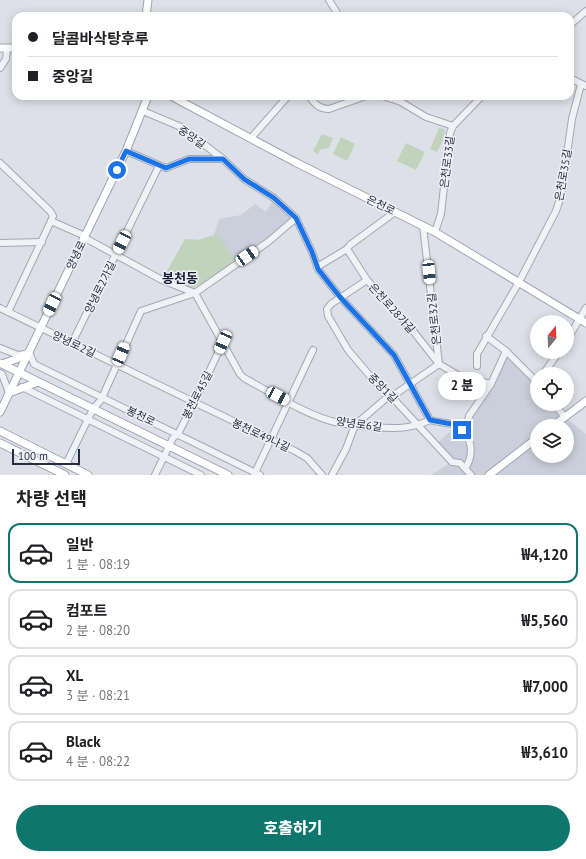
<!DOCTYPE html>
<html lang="ko">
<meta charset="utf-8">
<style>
body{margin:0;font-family:"PT Sans","Noto Sans KR",sans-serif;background:#f2f2f2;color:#202124;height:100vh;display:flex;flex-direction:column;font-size:15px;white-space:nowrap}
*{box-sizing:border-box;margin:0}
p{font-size:13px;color:#757577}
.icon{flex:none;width:22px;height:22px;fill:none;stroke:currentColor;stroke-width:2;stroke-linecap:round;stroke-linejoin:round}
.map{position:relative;height:475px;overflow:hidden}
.panel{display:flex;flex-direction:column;background:#fff;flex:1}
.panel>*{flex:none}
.top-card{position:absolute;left:12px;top:12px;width:562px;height:88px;border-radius:12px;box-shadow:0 2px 10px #0003;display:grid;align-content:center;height:88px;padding:0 16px;background:#fff}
.needle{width:26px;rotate:19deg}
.tools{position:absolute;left:530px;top:315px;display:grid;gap:8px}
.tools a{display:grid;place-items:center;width:44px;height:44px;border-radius:50%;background:#fff;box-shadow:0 2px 10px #0003;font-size:20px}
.scale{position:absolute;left:12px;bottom:10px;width:68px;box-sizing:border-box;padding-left:4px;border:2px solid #252d40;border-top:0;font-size:11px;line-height:14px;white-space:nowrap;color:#252d40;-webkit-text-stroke:3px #edf0f6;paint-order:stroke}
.end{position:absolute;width:18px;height:18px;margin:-9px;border:5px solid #1a73e8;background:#fff;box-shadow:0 0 0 2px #fff}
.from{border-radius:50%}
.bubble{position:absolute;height:28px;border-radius:14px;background:#fff;box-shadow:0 2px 10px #0003;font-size:13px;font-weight:800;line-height:28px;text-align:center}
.car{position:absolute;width:12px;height:24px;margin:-12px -6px;border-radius:5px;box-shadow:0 0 3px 1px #0007;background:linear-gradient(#fff 24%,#345 0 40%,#fff 0 76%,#345 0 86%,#fff 0)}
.top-card b{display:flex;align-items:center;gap:14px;height:38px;font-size:15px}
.top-card b+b{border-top:1px solid #e0e0e0}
.top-card i{width:10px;height:10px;background:#202124}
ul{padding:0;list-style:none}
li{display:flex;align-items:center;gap:12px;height:60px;margin:0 8px 6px;padding:0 8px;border:2px solid #e0e0e0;border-radius:12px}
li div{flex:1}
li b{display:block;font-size:15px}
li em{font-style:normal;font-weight:800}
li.on{border-color:#0f766e}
li>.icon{width:36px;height:36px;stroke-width:1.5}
h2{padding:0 16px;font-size:18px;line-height:48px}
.action{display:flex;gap:8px;margin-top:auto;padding:8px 16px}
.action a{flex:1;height:46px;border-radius:24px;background:#0f766e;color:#fff;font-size:16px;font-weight:800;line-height:46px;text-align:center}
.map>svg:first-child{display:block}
.built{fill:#cbcfdb;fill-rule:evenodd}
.green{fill:#c1d3bd}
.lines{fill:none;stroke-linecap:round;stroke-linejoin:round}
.minor-casing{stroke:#a2a7b2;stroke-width:8}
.major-casing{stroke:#9ba3b5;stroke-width:9}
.minor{stroke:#f0f2f6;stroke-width:6}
.major{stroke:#fff;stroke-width:7}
.route{stroke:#1a73e8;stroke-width:5}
.labels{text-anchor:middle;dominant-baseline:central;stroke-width:3;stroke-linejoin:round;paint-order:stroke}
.street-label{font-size:11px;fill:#252d40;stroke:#edf0f6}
.quarter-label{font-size:13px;font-weight:bold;fill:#181e31;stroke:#edf0f6}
</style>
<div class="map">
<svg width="586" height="475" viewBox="0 0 586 475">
<rect width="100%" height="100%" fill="#dde0e8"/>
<!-- built -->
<g class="built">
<path d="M274 198 296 218 237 263 185 239 199 240 214 235 219 219 241 215 255 204 266 212Z"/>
<path d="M506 351 537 382V404H554L565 417 586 434V475H431L452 462 435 445 457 425 466 433 469 416 491 384ZM537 426H567V456H537Z"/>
</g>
<!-- green -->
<g class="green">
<path d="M439 128 445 129 444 138 437 152 430 149Z"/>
<path d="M322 134 333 138 329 148 321 149 318 154 313 151Z"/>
<path d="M341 137 355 144 347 161 333 154Z"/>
<path d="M406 143 425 152 416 170 397 161Z"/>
<path d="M218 234 237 263 192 289 162 280 185 239 199 240Z"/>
</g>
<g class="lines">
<defs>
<g id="minor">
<path d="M329 0 339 16"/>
<path d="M570 25 586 11"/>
<path d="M0 68 6 59 7 48"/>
<path d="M570 78 586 86"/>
<path d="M309 96C315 104 319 109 329 109L366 96"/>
<path d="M383 96 401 102 426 117 453 126"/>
<path d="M143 111 181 127 223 159 244 179 274 198 296 218 312 252 318 269 340 297 394 355 430 420C439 423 447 422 455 425 472 430 475 456 465 468"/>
<path d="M251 138 288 96"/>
<path d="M126 151 166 168 189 159H223"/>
<path d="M0 163 50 211 53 216 51 221 85 236"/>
<path d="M435 232 441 214 450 133 453 126 482 96"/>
<path d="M85 238 162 280 195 293 240 374 244 378C270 392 308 416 335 422 348 425 361 426 374 427 395 429 411 429 430 420"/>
<path d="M0 243 42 242"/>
<path d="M347 249 367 280 410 327 439 364 461 377 491 384"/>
<path d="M317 267 347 249 350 245 395 212"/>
<path d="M367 280 331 304 327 309 328 316 348 350 371 377 390 395 452 462 460 463 471 475"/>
<path d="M0 308 295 451 307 458 322 475"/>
<path d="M8 312 51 221"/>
<path d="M486 336 506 351 537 382"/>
<path d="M567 340 586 308"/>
<path d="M72 343 159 166"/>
<path d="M0 348 18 355 25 354"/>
<path d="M29 352 34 364 260 475"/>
<path d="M477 366V354L519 282 556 211 561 196 572 119 581 84"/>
<path d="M0 373 2 374 9 393"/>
<path d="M543 374 559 352"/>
<path d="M22 387 201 475"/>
<path d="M554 404 565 417"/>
<path d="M466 434 469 416 491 384 506 351"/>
<path d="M66 464 93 409 101 400 141 311 195 293 268 242 296 218"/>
<path d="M155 475 173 438 178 434 203 385 223 342"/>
<path d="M254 475 313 350"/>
<path d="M332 475 346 449 355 425 390 395 397 393 439 364 423 226"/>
</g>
<g id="major">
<path d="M146 16 148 0"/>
<path d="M0 48H16"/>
<path d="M171 96 295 162 435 232 586 323"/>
<path d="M0 363 228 475"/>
<path d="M2 364 19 358 29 352"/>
<path d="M9 393 38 382"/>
<path d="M0 412 126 151 148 96"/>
<path d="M553 426 586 401"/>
<path d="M0 431 88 475"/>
<path d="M0 443 65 475"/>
<path d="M489 475 537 438"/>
</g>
</defs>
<!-- minor casing -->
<use href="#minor" class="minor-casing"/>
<!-- major casing -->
<use href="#major" class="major-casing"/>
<!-- minor -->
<use href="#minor" class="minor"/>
<!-- major -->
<use href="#major" class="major"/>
</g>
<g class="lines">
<!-- route -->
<path class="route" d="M117 170 126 151 166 168 189 159H223L244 179 274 198 296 218 312 252 318 269 340 297 394 355 430 420 457 425 462 430"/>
</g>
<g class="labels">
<!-- street labels -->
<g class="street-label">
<text transform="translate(192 137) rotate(35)">중앙길</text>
<text transform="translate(447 162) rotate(-83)">은천로33길</text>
<text transform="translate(563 175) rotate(-80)">은천로35길</text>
<text transform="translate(381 205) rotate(26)">은천로</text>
<text transform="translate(76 255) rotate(-64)">양녕로</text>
<text transform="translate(100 287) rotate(-64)">양녕로2가길</text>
<text transform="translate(392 308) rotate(48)">은천로28가길</text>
<text transform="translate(434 319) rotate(-96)">은천로32길</text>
<text transform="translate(74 344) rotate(25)">양녕로2길</text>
<text transform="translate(383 388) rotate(45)">중앙1길</text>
<text transform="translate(197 395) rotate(-63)">봉천로45길</text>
<text transform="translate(141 416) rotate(26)">봉천로</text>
<text transform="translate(359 424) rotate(8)">양녕로6길</text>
<text transform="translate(261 435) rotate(25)">봉천로49나길</text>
</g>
<!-- quarter labels -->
<g class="quarter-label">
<text x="180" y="278">봉천동</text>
</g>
</g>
</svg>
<div class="tools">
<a><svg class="needle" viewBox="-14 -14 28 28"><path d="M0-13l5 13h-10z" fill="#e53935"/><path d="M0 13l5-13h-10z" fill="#757577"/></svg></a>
<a><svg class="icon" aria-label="locate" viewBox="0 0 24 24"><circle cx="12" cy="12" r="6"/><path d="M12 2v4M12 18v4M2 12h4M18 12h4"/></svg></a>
<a><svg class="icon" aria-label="layers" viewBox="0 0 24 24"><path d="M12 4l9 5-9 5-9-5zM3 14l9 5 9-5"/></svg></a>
</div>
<div class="scale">100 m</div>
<i class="end from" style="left:117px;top:170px"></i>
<i class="end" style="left:462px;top:430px"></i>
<div class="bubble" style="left:438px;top:372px;width:48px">2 분</div>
<i class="car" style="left:122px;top:242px;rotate:207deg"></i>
<i class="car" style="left:247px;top:256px;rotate:56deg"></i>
<i class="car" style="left:429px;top:272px;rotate:174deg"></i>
<i class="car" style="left:52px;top:304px;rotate:206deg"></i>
<i class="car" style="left:223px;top:342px;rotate:204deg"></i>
<i class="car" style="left:121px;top:354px;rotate:23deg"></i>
<i class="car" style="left:278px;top:396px;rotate:118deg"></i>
<div class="top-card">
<b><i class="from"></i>달콤바삭탕후루</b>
<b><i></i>중앙길</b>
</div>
</div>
<section class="panel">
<h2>차량 선택</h2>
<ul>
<li class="on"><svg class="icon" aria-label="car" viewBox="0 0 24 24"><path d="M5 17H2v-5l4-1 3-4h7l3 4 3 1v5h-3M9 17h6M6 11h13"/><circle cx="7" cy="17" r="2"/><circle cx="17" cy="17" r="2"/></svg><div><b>일반</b><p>1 분 · 08:19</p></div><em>₩4,120</em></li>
<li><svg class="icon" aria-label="car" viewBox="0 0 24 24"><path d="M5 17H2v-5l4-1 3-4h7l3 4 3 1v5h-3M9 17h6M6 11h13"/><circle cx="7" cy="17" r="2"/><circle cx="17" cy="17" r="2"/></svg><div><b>컴포트</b><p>2 분 · 08:20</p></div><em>₩5,560</em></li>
<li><svg class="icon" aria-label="car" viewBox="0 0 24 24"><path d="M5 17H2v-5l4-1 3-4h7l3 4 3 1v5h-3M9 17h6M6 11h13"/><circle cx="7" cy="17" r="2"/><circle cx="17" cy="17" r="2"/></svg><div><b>XL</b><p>3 분 · 08:21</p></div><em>₩7,000</em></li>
<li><svg class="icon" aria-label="car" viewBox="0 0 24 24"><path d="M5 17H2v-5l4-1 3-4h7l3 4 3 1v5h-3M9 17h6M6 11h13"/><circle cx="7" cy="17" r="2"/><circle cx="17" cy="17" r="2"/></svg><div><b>Black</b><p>4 분 · 08:22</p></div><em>₩3,610</em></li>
</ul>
<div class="action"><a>호출하기</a></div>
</section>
